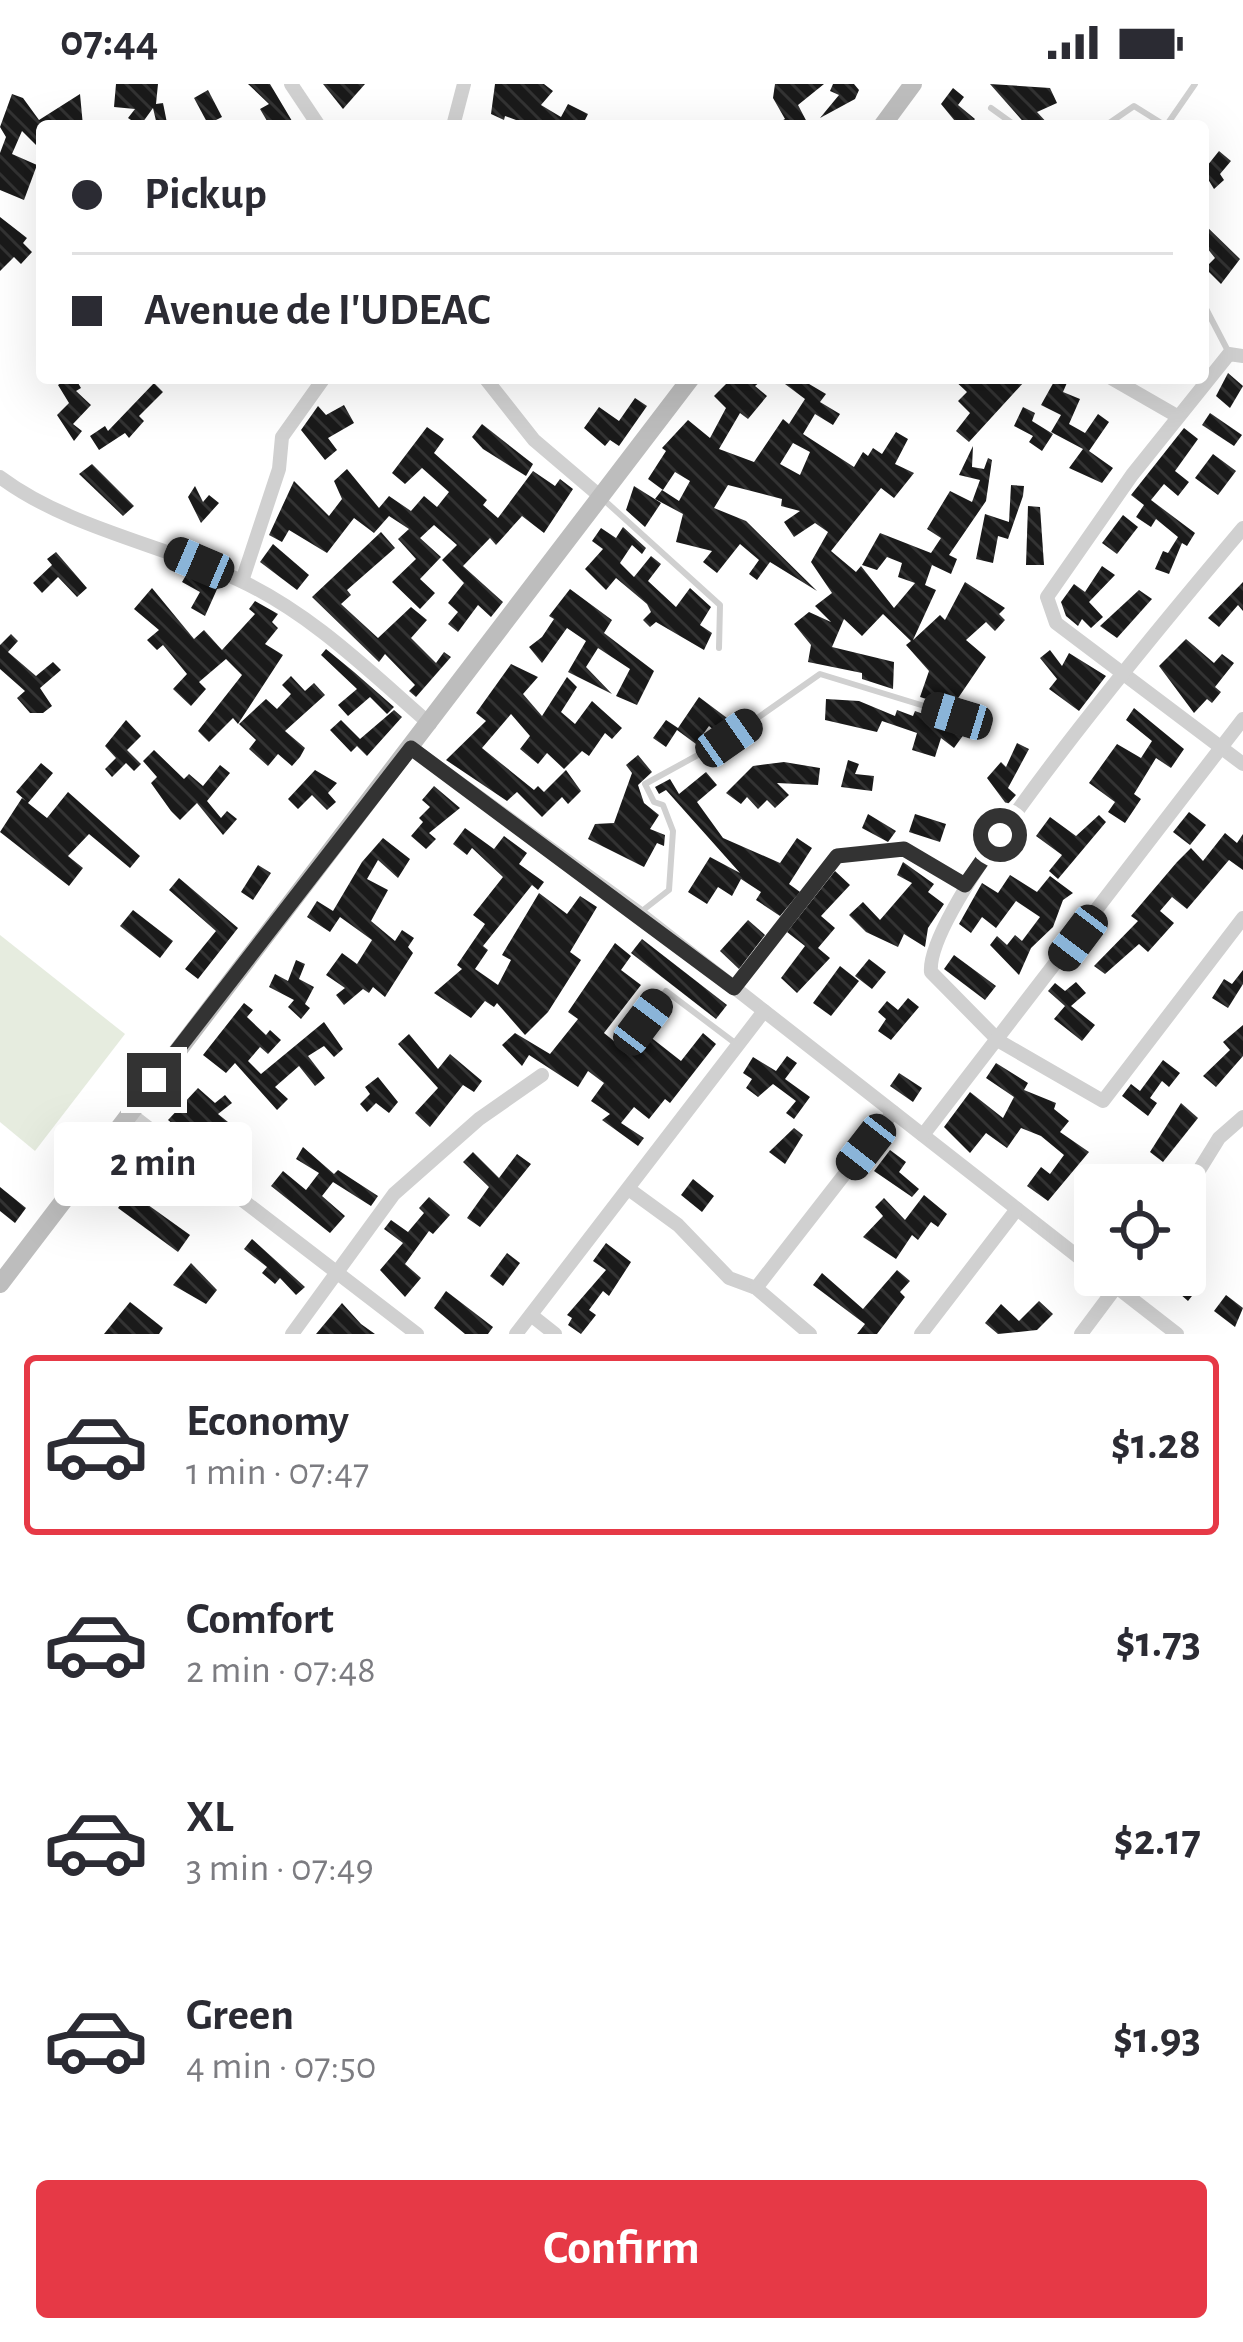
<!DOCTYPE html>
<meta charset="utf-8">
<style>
body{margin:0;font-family:"Alegreya Sans",sans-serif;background:#f7f7f7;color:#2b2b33;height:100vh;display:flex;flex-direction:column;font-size:45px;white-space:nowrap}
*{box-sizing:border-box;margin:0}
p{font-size:39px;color:#7c7c81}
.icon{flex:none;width:66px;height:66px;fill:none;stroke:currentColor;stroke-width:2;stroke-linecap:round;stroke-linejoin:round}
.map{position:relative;height:1250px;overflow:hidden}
.side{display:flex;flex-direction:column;background:#fff;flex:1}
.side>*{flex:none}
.top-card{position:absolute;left:36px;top:36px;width:1173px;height:264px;border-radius:12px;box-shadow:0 12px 48px #0002;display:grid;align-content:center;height:264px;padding:0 36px;background:#fff}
.controls{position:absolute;left:1074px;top:1080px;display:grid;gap:24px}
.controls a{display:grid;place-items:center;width:132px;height:132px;border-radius:12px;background:#fff;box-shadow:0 12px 48px #0002;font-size:60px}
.end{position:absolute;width:54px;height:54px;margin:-27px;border:15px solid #333;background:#fff;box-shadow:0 0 0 6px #fff}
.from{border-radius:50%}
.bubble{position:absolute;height:84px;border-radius:12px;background:#fff;box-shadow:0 12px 48px #0002;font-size:39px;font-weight:700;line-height:84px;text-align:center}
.car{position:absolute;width:36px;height:72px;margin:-36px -18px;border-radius:15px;box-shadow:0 0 9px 3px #0007;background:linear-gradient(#222 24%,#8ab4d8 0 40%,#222 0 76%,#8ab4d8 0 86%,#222 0)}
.top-card b{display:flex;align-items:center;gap:42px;height:114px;font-size:45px}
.top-card b+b{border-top:3px solid #e1e1e2}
.top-card i{width:30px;height:30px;background:#2b2b33}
ul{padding:21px 0 0;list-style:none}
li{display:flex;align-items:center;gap:36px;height:180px;margin:0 24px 18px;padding:0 12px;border:6px solid transparent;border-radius:12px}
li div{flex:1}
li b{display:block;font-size:45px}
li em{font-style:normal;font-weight:700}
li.selected{border-color:#e63946}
li>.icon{width:108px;height:108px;stroke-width:1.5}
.cta{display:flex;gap:24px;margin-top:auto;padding:24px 36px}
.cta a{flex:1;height:138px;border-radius:12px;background:#e63946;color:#fff;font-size:48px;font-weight:700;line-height:138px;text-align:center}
.status{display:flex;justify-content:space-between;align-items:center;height:84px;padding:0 60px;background:#fff;direction:ltr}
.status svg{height:33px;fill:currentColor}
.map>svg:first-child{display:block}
.pitch{fill:#e6ecdf}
.building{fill:url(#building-back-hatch);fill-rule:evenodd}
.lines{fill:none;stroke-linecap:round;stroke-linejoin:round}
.service{stroke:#d0d0d0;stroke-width:6}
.minor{stroke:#d0d0d0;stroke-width:14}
.secondary{stroke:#bdbdbd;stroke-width:18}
.route{stroke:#333;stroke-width:15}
</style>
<div class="status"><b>07:44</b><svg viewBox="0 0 49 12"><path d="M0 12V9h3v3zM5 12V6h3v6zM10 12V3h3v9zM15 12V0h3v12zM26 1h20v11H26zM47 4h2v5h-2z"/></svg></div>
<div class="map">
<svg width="1243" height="1250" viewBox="0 0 1243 1250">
<defs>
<pattern id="building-back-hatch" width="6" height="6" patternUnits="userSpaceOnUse" patternTransform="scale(3)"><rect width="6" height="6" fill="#1a1a1a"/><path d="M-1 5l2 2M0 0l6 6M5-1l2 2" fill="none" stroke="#333"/></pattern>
</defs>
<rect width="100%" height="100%" fill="#fff"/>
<!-- pitch -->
<path class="pitch" d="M0 851 125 950 35 1067 0 1038Z"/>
<!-- building -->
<g class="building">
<path d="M116 0H158L156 20 163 19 167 39 157 41 153 24 140 42 128 34 135 25 114 23Z"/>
<path d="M248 0H270L295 42H270L260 25 269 20Z"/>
<path d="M323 0H365L343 25Z"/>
<path d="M495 0H544L553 7 541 21 561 33 568 20 588 30 582 42 572 37 576 42H532L505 32 504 36 491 30Z"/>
<path d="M775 0H824L798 21 809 42H773L785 35 773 14Z"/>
<path d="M833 0H854L859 6 855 15 820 34 839 11 830 7Z"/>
<path d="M990 0 1050 4 1057 19 1037 28 1050 42H1027Z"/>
<path d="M953 4 964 13 958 21 975 35 969 42H959L941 20Z"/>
<path d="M208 6 222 33 208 40 194 14Z"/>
<path d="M12 10 23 14 39 36 80 10 83 42H42V67L22 47 12 70 37 81 24 116 0 106V69L6 53 0 43Z"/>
<path d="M1219 67 1231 77 1220 90 1224 96 1214 105 1203 87Z"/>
<path d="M0 133 27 154 23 159 32 168 21 180 14 173 0 187Z"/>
<path d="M1203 139 1240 175 1221 200 1205 184 1215 174 1203 159Z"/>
<path d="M1228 289 1243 302 1230 324 1216 312Z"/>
<path d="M68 294H75L81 304 76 307 91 321 73 340 82 347 74 357 57 331 69 319 58 301Z"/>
<path d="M741 294H765L755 302 767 312 748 335 740 329 719 365 754 378 783 335 789 340 805 315 777 294H799L826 310 820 318 840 330 833 341 815 330 803 350 854 383 863 368 868 372 873 364 882 370 896 348 908 355 895 380 914 389 894 414 881 404 831 467 856 488 861 482 894 524 915 499 898 493 902 479 887 473 877 486 862 481 880 449 931 469 941 454 927 445 950 407 972 418 980 396 959 391 973 362 972 383 984 385 988 374 992 376 986 417 949 471 957 475 951 490 932 481 925 501 936 506 913 556 940 531 945 536 965 498 1005 524 999 530 1005 536 995 547 986 538 966 556 986 573 952 623 920 613 929 587 906 561 911 557 883 530 862 552 844 535 832 563 894 578 893 605 862 595V589L808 578 811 561 794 540 809 528 831 538 815 522 832 509 811 478 828 448 815 439 794 453 784 438 800 427 781 422 782 415 728 401 714 424 746 437 817 507 770 478 757 496 749 490 759 476 740 460 717 489 703 478 712 467 676 458 683 430 655 415 662 406 679 417 690 397 675 388 663 406 648 395 666 367 662 364 688 336 710 354 726 324 714 312 730 296 734 300ZM793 359 810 368 800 391 780 380Z"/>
<path d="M952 294H1017L1024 298 969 358 956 347 970 329 958 317 967 308Z"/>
<path d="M1056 294H1069L1063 308 1080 315 1069 340 1085 349 1098 330 1109 338 1089 367 1113 384 1102 399 1069 384 1083 365 1051 348 1061 331 1041 321Z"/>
<path d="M154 299 163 308 139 332 144 337 129 354 125 349 99 366 90 352 105 342 108 347Z"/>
<path d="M635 314 647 322 619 362 610 356 605 362 584 344 599 323 619 337Z"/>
<path d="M344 321 354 339 328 354 337 366 325 376 301 346 318 322 326 331Z"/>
<path d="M1023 323 1035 329 1032 337 1053 350 1042 367 1029 358 1033 352 1014 342Z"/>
<path d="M1210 329 1242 351 1234 362 1202 341Z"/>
<path d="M482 340 533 380 526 392 483 365 472 353Z"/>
<path d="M427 343 444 355 434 369 487 416 483 421 498 434 533 387 555 402 560 395 573 405 544 449 522 432 496 461 490 454 463 482 503 518 491 533 478 521 458 548 448 540 458 528 448 519 464 499 442 476 457 461 434 441 420 454 441 473 420 495 435 509 420 525 392 498 416 475 398 455 409 445 389 432 374 449 354 434 327 469 289 446 282 458 269 451 294 397 329 432 342 415 334 397 347 385 379 424 389 412 411 427 424 412 437 423 449 408 422 384 405 400 392 389Z"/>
<path d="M1184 344 1198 355 1175 387 1189 398 1178 412 1164 400 1151 416 1195 449 1187 462 1182 459 1169 490 1155 485 1163 467 1168 469 1178 453 1156 435 1151 443 1136 433 1144 421 1131 411Z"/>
<path d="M1213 370 1236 387 1218 411 1195 394Z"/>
<path d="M92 380 134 422 123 432 79 390Z"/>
<path d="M1011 401 1024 402 1023 412 1008 455 998 452 993 479 976 475 985 430 1009 438Z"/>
<path d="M195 402 203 418 209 411 219 419 201 439 188 413Z"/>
<path d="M634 402 661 419 645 443 626 426Z"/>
<path d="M1028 422 1040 423 1044 481H1026Z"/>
<path d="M1123 431 1138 443 1117 470 1102 459Z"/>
<path d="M623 443 646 464 642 470 632 461 620 479 634 493 651 472 661 480 648 497 676 523 690 504 711 523 700 541 712 549 704 566 656 538 650 543 643 536 651 528 647 520 616 494 606 506 585 485 603 465 592 457 601 444 616 454Z"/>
<path d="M381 448 395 464 347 506 351 511 341 520 378 554 411 523 427 536 411 554 436 579 444 568 451 573 416 613 409 607 415 601 385 570 379 578 312 513Z"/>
<path d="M273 460 309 491 297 506 260 478Z"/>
<path d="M56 468 87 504 77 513 58 493 42 509 33 499 52 481 47 475Z"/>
<path d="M1102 482 1115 491 1089 518 1103 533 1091 544 1082 535 1078 542 1066 532 1061 518 1074 500 1085 508Z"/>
<path d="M188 488 218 503 205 532 191 524 200 508 182 498Z"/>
<path d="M1243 498V527L1238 521 1219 543 1208 534Z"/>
<path d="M152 504 194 555 204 546 222 566 255 530 249 525 255 517 278 530 272 538 278 544 265 560 283 571 238 640 233 634 209 658 198 647 242 591 226 575 199 598 206 605 191 622 173 605 187 590 163 561 157 566 147 556 159 546 134 525Z"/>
<path d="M570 505 612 536 604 549 654 587 637 621 616 612 630 585 598 564 586 583 612 610 568 588 586 557 567 544 542 579 529 563 542 553 554 535 549 532Z"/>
<path d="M1139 506 1152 515 1117 554 1100 542Z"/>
<path d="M11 550 18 557 8 568 36 592 53 578 61 586 40 604 52 622 43 629H30L17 614 25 607 0 585V561Z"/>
<path d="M1186 555 1214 579 1222 570 1234 579 1215 603 1221 608 1212 619 1207 615 1194 629 1159 582Z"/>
<path d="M326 565 354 588 394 623 387 630 370 613 348 632 338 621 357 605 321 571Z"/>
<path d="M1050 566 1062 582 1069 569 1106 592 1079 627 1049 605 1057 595 1040 574Z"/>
<path d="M511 580 538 593 523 610 542 632 567 593 577 603 561 628 575 640 592 617 622 644 612 655 605 649 589 672 582 667 564 685 547 669 538 680 520 665 530 652 511 630 482 664 534 706 538 702 544 708 566 686 581 707 568 720 562 713 542 733 517 708 507 717 446 676 486 637 476 629Z"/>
<path d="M291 592 305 607 314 599 325 611 285 647 305 664 300 673 292 682 278 670 268 682 249 665 256 656 239 640 266 615 277 625 291 610 282 601Z"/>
<path d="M699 613 727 634 716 648 709 642 696 660 677 646 666 663 653 654 666 636 678 644Z"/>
<path d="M826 615 859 617 895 632 897 626 913 632 915 627 967 646 954 664 941 654 935 673 912 666 917 649 882 637 877 648 825 636Z"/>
<path d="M1134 624 1184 665 1171 684 1156 674 1134 710 1141 715 1125 739 1108 728 1115 718 1089 699 1117 660 1141 674 1152 657 1126 636Z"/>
<path d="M394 626 402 633 367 672 357 662 351 668 330 646 341 636 360 655Z"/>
<path d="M126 636 141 652 127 666 141 680 134 687 126 679 112 693 105 685 116 674 105 662Z"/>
<path d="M1017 659 1029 665 1008 704 1016 711 1007 721 987 694 1001 678 1006 683Z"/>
<path d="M154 666 184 695 189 690 203 702 220 681 230 689 207 717 221 734 227 727 237 735 223 751 197 719 180 736 171 727 151 699 157 693 143 677Z"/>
<path d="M638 671 652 688 638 701 644 719 659 731 650 745 665 751 664 762 657 759 644 783 588 755 595 740 614 739 632 689 626 681Z"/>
<path d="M848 676 859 680 855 690 874 692 872 707 841 703Z"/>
<path d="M784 678 820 684 818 701 777 699 789 711 775 724 767 716 758 725 747 713 741 720 726 709 753 682Z"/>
<path d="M41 679 53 689 28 719 47 734 68 708 140 772 130 784 89 750 68 772 83 784 69 802 0 748 22 714 26 717 16 708Z"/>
<path d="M315 686 337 699 328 709 336 718 327 726 312 711 298 725 288 715Z"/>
<path d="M706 688 717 701 697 718 723 754 780 779 797 754 812 764 789 800 800 808 780 832 756 816 761 808 741 795 732 812 718 803 707 820 688 808 710 773 740 789 666 706 659 710 655 703 670 695 679 710Z"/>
<path d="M434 702 460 724 429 749 436 755 426 765 411 752 423 738 419 734 430 723 422 716Z"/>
<path d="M1189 728 1206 741 1190 761 1173 748Z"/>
<path d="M868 730 896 747 888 758 862 744Z"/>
<path d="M915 730 946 740 940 758 909 748Z"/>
<path d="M1099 731 1106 738 1058 795 1049 787 1062 771 1036 752 1050 733 1076 752Z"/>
<path d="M465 744 494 765 504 752 527 769 519 780 544 798 538 806 532 801 483 862 488 866 475 885 498 901 511 876 502 871 539 809 567 830 580 812 597 823 570 868 581 876 548 928 525 951 497 919 494 923 485 917 471 934 434 909 462 885 457 881 485 840 473 831 503 793 472 764 467 771 453 760Z"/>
<path d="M1225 749 1237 759 1243 750V786L1229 776 1187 825 1172 813 1160 827 1174 839 1148 868 1139 860 1105 890 1094 882 1138 837 1131 832 1177 778 1191 764 1203 777Z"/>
<path d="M383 754 410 775 398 794 378 776 367 795 388 806 371 837 395 857 402 846 414 854 408 863 413 869 385 913 373 903 369 909 363 905 344 921 336 911 345 904 326 891 342 869 357 880 372 856 340 833 330 848 307 833 317 817 333 827 362 778Z"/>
<path d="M903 778 934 800 928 808 944 820 928 844 925 863 904 850 898 863 866 848 849 831 863 818 880 836 912 799 897 791Z"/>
<path d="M258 781 271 789 253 816 241 808Z"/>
<path d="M835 787 850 801 821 832 835 844 818 864 830 874 797 909 781 894 805 862 787 848Z"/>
<path d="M1010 791 1037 808 1050 792 1073 809 1063 816 1053 843 1031 864 1019 891 990 861 997 852 1007 861 1015 851 1022 857 1040 833 1016 817 996 844 982 833 971 849 959 840 982 799 998 809Z"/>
<path d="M179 794 238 844 198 895 185 885 216 847 169 806Z"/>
<path d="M133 826 173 857 160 874 120 842Z"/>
<path d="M748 836 765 851 739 885 720 867Z"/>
<path d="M642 855 727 921 716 935 631 869Z"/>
<path d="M615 859 631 872 621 886 641 901 604 949 619 961 635 941 681 977 703 949 716 960 670 1019 665 1015 649 1035 634 1023 621 1039 644 1054 638 1062 602 1036 610 1030 591 1017 604 999 588 987 578 1003 529 971 522 982 502 961 515 949 550 970 578 935 568 928Z"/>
<path d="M954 871 996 902 985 916 944 885Z"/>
<path d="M869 875 886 888 872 905 855 892Z"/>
<path d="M296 876 305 880 299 895 314 903 305 920 310 924 301 935 288 923 294 916 269 903 275 890 288 897Z"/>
<path d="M840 882 859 897 831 932 813 919Z"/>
<path d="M1243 886V900L1228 924 1212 914 1224 895 1232 900Z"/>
<path d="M1076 898 1086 909 1071 922 1095 941 1082 957 1054 935 1065 922 1048 907 1055 899 1065 907Z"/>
<path d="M908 914 919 923 891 956 878 947 886 935 878 928 887 917 898 926Z"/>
<path d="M244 919 253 926 247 933 266 951 270 946 281 956 268 970 260 963 248 977 261 990 324 938 343 965 334 973 324 962 308 972 325 994 315 1002 299 982 275 1003 288 1015 277 1026 235 979 226 989 203 971Z"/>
<path d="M1243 941V972L1216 1003 1203 992 1230 966 1223 958Z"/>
<path d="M409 950 438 985 450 970 482 997 474 1008 463 1001 430 1043 415 1029 438 1004 398 960Z"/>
<path d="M787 972 797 979 785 995 810 1013 794 1035 786 1029 796 1017 773 1000 758 1013 746 1004 752 995 743 989 753 973 776 987Z"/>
<path d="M1163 976 1180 989 1169 1003 1162 997 1150 1014 1157 1019 1148 1032 1122 1012 1131 1000 1140 1007Z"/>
<path d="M996 979 1028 999 1024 1006 1056 1019 1054 1025 1069 1037 1060 1048 1089 1068 1048 1117 1027 1102 1041 1083 1050 1090 1064 1071 1041 1052 1021 1044 1007 1064 986 1049 970 1069 944 1043 970 1008 1003 1034 1014 1013 986 994Z"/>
<path d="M899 989 922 1004 913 1018 890 1002Z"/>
<path d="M378 993 398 1018 389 1029 376 1019 367 1028 360 1020 370 1010 365 1003Z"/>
<path d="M198 1004 215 1019 225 1011 232 1019 218 1030 233 1042 222 1057 207 1046 196 1059 168 1036Z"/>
<path d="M1181 1019 1198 1034 1163 1078 1150 1068Z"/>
<path d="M794 1044 803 1051 785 1080 769 1068Z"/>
<path d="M303 1063 334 1090 338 1086 378 1112 371 1122 333 1098 322 1112 345 1132 330 1149 271 1102 283 1087 306 1106 319 1089 296 1075Z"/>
<path d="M890 1066 906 1078 899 1088 919 1105 912 1113 874 1087Z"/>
<path d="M473 1068 499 1094 517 1070 531 1080 480 1143 467 1134 489 1103 463 1078Z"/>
<path d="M693 1095 714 1112 702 1128 681 1111Z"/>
<path d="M0 1103 26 1124 15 1139 0 1127Z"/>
<path d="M130 1108 190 1151 178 1168 118 1124Z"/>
<path d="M924 1111 947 1130 938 1143 931 1138 918 1156 912 1151 896 1175 863 1153 883 1132 875 1123 884 1114 905 1136Z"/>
<path d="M429 1113 450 1131 433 1150 429 1147 405 1180 421 1194 405 1213 380 1186 403 1159 384 1145 391 1136 408 1148 424 1129 419 1124Z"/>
<path d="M252 1155 305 1203 296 1211 280 1194 275 1200 262 1189 267 1183 244 1165Z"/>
<path d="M606 1159 631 1178 609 1212 603 1207 589 1226 596 1231 581 1250 568 1241 572 1234 567 1231 606 1186 593 1177Z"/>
<path d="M507 1169 520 1179 503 1202 490 1192Z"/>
<path d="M191 1179 217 1206 206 1220 173 1201Z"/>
<path d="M897 1186 910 1197 900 1208 905 1213 877 1250H857L865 1240 813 1201 822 1189 863 1225Z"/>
<path d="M1160 1191H1185L1199 1203 1188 1217 1171 1202 1163 1212 1149 1200Z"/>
<path d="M446 1207 493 1243 488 1250H465L434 1224Z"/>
<path d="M1226 1211 1243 1224 1235 1243 1214 1227Z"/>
<path d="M1039 1217 1053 1230 1037 1246 998 1250 985 1239 1001 1220 1019 1237Z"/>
<path d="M130 1218 163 1244 159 1250H104Z"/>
<path d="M342 1219 361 1240 375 1250H316Z"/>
</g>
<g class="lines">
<!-- service -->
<g class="service">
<path d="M991 24 1016 42"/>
<path d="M1105 42 1134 22 1166 42 1195 0"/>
<path d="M1203 219 1228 267"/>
<path d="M604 416 720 521 719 564"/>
<path d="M642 827 669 806 673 747 663 721 654 718 645 700 729 654 820 590 957 632"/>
<path d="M736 901 837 772 904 765 965 801"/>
<path d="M643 938 666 907 735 959"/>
</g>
<!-- minor -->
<g class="minor">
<path d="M291 0 319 42"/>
<path d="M453 42 464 0"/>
<path d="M1243 272 1229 270 1132 391 1047 513 1056 539 1243 680"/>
<path d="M485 294 534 356 601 413"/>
<path d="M1111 294 1177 332"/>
<path d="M0 393C67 443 159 460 237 495 311 529 369 587 430 640"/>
<path d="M1243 444C1187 511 924 818 931 888L999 957 1103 1017 1243 834"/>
<path d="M242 497 279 385 282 353 324 294"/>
<path d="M411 664 639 829 1095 1186"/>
<path d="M129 1029 417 1250"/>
<path d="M923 1051 1243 635"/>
<path d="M630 1106 678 1141 729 1194 756 1204 810 1250"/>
<path d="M1185 1109 1219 1054 1243 1033"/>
<path d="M1101 1191 1177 1250"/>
<path d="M756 1204 893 1028"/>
<path d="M531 1231 555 1250"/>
<path d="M292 1250 394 1110 479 1035 542 991"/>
<path d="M516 1250 764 927"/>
<path d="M921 1250 1017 1125"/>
<path d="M1081 1250 1125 1191"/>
</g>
<!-- secondary -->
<g class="secondary">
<path d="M882 42 913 0"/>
<path d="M0 1200 691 294"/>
</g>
</g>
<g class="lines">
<!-- route -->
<path class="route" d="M154 996 411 664 734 904 837 772 904 765 965 801 1000 751"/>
</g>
</svg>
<div class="controls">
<a><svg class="icon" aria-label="locate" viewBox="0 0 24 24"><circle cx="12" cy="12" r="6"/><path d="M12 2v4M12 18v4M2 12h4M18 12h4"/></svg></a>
</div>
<i class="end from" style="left:1000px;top:751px"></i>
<i class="end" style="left:154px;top:996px"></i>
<div class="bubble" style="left:54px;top:1038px;width:198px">2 min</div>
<i class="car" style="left:199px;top:479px;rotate:293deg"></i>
<i class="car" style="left:957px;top:632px;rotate:287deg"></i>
<i class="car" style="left:729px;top:654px;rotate:55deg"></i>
<i class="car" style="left:1078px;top:854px;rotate:217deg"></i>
<i class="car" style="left:643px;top:938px;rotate:37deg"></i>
<i class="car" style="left:866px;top:1063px;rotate:218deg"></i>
<div class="top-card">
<b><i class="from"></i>Pickup</b>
<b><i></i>Avenue de I'UDEAC</b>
</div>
</div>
<section class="side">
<ul>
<li class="selected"><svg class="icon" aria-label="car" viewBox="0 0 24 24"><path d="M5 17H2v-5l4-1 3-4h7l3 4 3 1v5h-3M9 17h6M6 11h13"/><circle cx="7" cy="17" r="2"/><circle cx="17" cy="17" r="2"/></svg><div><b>Economy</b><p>1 min · 07:47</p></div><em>$1.28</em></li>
<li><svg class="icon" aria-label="car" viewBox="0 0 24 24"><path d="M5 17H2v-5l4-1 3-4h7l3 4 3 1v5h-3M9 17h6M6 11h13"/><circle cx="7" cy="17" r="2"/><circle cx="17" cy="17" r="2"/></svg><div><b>Comfort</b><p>2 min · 07:48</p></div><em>$1.73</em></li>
<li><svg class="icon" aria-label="car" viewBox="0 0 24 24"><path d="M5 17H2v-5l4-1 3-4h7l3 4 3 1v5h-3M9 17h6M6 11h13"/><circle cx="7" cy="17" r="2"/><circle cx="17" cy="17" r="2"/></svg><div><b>XL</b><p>3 min · 07:49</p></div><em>$2.17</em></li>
<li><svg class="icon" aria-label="car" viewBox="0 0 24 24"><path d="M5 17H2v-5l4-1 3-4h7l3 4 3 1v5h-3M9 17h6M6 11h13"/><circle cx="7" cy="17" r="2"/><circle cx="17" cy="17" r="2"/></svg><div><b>Green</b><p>4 min · 07:50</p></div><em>$1.93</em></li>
</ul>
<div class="cta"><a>Confirm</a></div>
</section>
